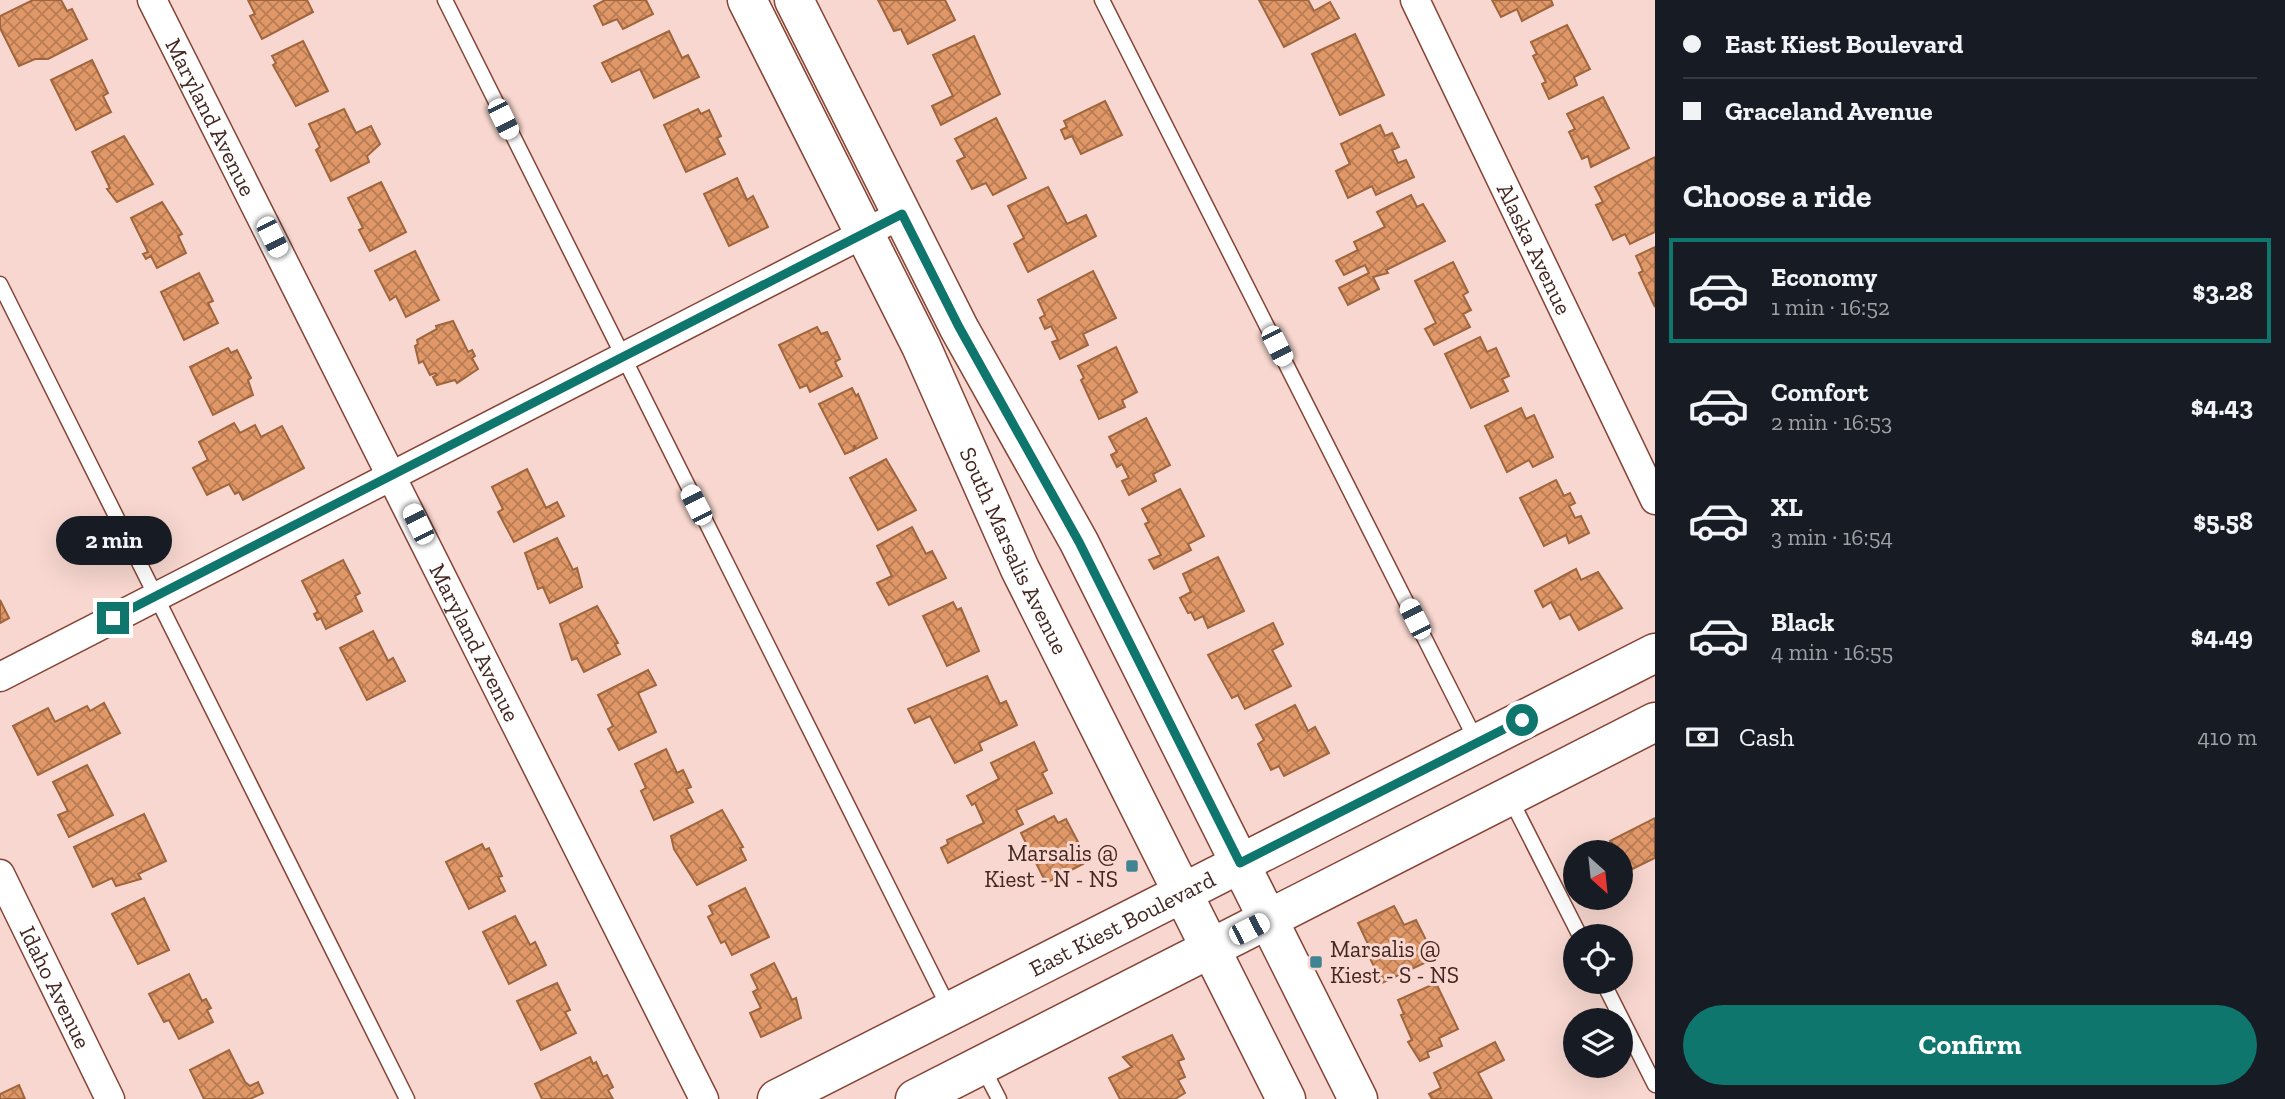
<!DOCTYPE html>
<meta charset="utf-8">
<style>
body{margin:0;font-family:"Zilla Slab",serif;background:#20242c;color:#f1f3f6;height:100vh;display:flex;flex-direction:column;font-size:26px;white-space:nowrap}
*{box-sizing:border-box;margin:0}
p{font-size:23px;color:#9ea1a6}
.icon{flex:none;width:38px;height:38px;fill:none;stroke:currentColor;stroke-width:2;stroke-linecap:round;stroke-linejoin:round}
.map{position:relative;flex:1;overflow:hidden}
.panel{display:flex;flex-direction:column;background:#171b24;width:630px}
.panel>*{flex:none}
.top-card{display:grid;align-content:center;height:154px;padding:0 28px;background:#171b24}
.needle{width:46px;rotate:153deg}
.tools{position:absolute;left:1563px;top:840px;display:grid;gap:14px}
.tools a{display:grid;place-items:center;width:70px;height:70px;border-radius:50%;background:#171b24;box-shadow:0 7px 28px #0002;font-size:35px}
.end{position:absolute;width:32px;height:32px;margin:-16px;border:9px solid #0f766e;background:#fff;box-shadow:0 0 0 4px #fff}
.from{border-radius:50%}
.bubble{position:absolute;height:49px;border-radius:24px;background:#171b24;box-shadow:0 7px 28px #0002;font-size:23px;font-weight:700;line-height:49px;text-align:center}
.car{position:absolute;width:21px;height:42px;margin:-21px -10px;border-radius:9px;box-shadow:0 0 5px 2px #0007;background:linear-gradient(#fff 24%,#345 0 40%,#fff 0 76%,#345 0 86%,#fff 0)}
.top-card b{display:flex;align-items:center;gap:24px;height:66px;font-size:26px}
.top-card b+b{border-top:2px solid #363941}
.top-card i{width:18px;height:18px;background:#f1f3f6}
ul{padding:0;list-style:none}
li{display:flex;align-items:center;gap:21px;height:105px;margin:0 14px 10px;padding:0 14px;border:4px solid transparent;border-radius:0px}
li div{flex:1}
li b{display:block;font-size:26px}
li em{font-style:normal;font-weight:700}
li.active{border-color:#0f766e}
li>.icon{width:63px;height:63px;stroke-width:1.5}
h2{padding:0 28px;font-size:32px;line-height:84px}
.pay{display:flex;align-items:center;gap:18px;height:77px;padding:0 28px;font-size:26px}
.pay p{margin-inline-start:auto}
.cta{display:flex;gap:14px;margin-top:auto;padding:14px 28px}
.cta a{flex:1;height:80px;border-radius:42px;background:#0f766e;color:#fff;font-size:28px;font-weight:700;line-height:80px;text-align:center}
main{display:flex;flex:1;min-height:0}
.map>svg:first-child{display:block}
.building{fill:url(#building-cross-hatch);stroke:#9f653d;stroke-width:2}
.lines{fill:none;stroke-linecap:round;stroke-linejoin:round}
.service-casing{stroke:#854435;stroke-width:17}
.minor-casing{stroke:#854435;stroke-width:31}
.secondary-casing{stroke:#854435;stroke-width:41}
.service{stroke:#fff;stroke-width:14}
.minor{stroke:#fff;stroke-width:28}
.secondary{stroke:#fff;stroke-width:38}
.route{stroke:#0f766e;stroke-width:9}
.poi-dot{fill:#408493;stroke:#f7d7cf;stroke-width:2.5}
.labels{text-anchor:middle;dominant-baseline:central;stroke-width:6;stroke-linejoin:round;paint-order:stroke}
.street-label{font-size:23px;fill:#452721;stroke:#f7d7cf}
.poi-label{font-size:23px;fill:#452721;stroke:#f7d7cf;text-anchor:end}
</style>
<main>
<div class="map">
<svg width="1655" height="1099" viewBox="0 0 1655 1099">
<defs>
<pattern id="building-cross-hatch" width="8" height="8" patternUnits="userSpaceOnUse" patternTransform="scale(1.75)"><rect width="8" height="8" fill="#e19868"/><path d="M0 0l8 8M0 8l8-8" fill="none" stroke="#b87c55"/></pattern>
</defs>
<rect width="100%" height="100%" fill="#f7d7cf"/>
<!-- building -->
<g class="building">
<path d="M33 0H61L67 11 72 9 87 39 48 59H35L19 66 0 28V16Z"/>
<path d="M248 0H307L313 12 262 39 250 16 255 14Z"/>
<path d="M605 0H646L653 14 623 29 617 19 603 25 594 6Z"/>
<path d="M878 0H945L955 20 908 44 901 29 894 31Z"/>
<path d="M1259 0H1308L1314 11 1330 2 1339 18 1284 47Z"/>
<path d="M1492 0H1551L1553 5 1522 21 1517 9 1501 17Z"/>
<path d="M1567 25 1590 69 1574 77 1577 85 1549 99 1542 84 1546 82 1533 56 1537 54 1531 42Z"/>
<path d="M669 31 682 58 688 55 699 77 654 98 640 69 612 82 602 63Z"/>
<path d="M1355 34 1384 95 1340 115 1312 54Z"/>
<path d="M974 36 1000 94 941 125 932 106 953 96 933 55Z"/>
<path d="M303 41 328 91 296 106 273 65 276 63 272 56Z"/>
<path d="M92 60 108 93 103 96 111 112 76 130 51 80Z"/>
<path d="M1603 97 1629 148 1591 167 1588 156 1582 159 1569 132 1575 129 1567 114Z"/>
<path d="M1105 101 1122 135 1081 154 1072 136 1065 139 1061 130 1067 127 1064 121Z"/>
<path d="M344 109 356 133 371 126 380 144 367 156 369 162 331 181 316 150 320 147 309 124Z"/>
<path d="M698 109 701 114 709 110 721 136 717 138 725 154 686 172 664 125Z"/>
<path d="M996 118 1026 178 993 195 986 183 972 189 957 161 965 157 955 139Z"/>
<path d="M1380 125 1385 136 1392 133 1399 147 1392 150 1398 163 1406 160 1414 177 1376 195 1372 186 1348 198 1336 171 1350 164 1341 144Z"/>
<path d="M124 136 153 184 117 202 107 189 110 188 92 152Z"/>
<path d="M1655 157V232L1630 244 1625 234 1613 240 1596 205 1603 202 1595 187Z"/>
<path d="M737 178 747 200 753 196 768 227 729 246 704 194Z"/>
<path d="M381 182 406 232 370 251 359 230 363 228 348 198Z"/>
<path d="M1048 187 1067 224 1086 215 1096 236 1028 272 1014 244 1024 238 1008 206Z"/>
<path d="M1411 195 1417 207 1423 204 1445 241 1386 270 1388 273 1373 277 1379 289 1348 305 1339 288 1369 273 1365 265 1344 275 1336 261 1358 250 1354 242 1385 227 1377 212Z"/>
<path d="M162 202 182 234 178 236 186 253 157 268 151 256 146 259 143 254 148 252 131 218Z"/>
<path d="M1655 247V307L1639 273 1643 271 1636 256Z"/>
<path d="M415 251 439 300 406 317 396 296 390 300 375 271Z"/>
<path d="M1453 262 1468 292 1463 295 1471 310 1463 314 1470 327 1434 345 1425 329 1436 323 1415 281Z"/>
<path d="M1093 271 1116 318 1083 334 1088 345 1060 359 1052 342 1058 340 1051 326 1045 329 1040 318 1045 315 1038 300Z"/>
<path d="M199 273 213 301 208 303 218 323 184 340 161 292Z"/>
<path d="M453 321 468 352 472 350 475 356 472 358 478 369 457 383 455 380 437 385 433 377 437 375 435 373 430 375 423 361 419 363 415 346 418 344 417 340 437 329 436 326Z"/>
<path d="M817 327 821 334 827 332 840 359 835 362 842 376 810 392 807 385 800 388 779 345Z"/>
<path d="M1480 337 1487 352 1496 348 1509 376 1502 379 1508 391 1471 408 1445 354Z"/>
<path d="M1116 347 1137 392 1122 400 1125 407 1099 419 1081 380 1084 378 1078 366Z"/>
<path d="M228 348 231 353 237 350 251 378 248 380 253 395 213 415 190 367Z"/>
<path d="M852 388 856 396 858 394 877 438 856 449 854 445V450L845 454 819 404Z"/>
<path d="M1521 408 1526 419 1534 415 1553 457 1533 467 1529 460 1507 472 1485 426Z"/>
<path d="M1146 418 1170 465 1153 474 1156 481 1129 495 1122 481 1129 478 1122 464 1117 467 1111 455 1117 452 1109 437Z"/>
<path d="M234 423 240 433 255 425 261 437 282 426 304 468 243 500 239 492 235 494 229 484 207 495 193 468 208 460 199 442Z"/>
<path d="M886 459 916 510 878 530 850 478Z"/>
<path d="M527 469 546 508 557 502 564 516 514 542 498 512 503 509 492 487Z"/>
<path d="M1556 480 1564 496 1570 493 1575 503 1569 506 1575 518 1581 516 1589 533 1569 543 1566 535 1544 546 1520 498Z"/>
<path d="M1180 489 1204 536 1188 544 1191 550 1154 569 1149 560 1161 555 1145 524 1149 522 1142 509Z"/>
<path d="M912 527 926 554 932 551 946 578 889 605 877 583 892 576 877 546Z"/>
<path d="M557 538 573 570 577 568 582 587 550 603 543 587 538 589 525 553Z"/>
<path d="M1218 557 1244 611 1208 628 1203 616 1195 620 1191 612 1188 613 1180 598 1191 592 1183 574Z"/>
<path d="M343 560 360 593 355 596 362 611 326 629 321 618 317 620 314 614 318 612 302 581Z"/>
<path d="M1576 569 1581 580 1598 572 1622 608 1579 630 1570 614 1560 619 1551 602 1543 607 1535 591Z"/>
<path d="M0 600 9 618 0 623Z"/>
<path d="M953 602 957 610 961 608 979 651 947 666 923 616Z"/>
<path d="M597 606 618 643 615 644 620 654 584 672 577 658 572 660 560 624Z"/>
<path d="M1273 623 1283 644 1272 650 1291 686 1245 709 1238 695 1232 698 1208 655Z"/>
<path d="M373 631 388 661 393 658 405 681 367 700 340 648Z"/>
<path d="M648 670 656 685 638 693 656 732 619 750 608 729 613 726 598 695Z"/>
<path d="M987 676 1000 704 1006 701 1017 725 979 743 982 750 955 763 930 716 915 723 908 709Z"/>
<path d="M104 703 120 733 38 775 13 726 48 708 55 722 87 706 90 711Z"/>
<path d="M1295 705 1308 731 1315 727 1329 753 1284 776 1279 766 1271 770 1258 744 1264 740 1256 725Z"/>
<path d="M1034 742 1047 770 1042 773 1052 793 1016 810 1023 824 948 863 941 848 948 844 947 840 984 823 975 803 972 805 967 796 999 779 991 763Z"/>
<path d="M666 749 677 773 683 770 691 787 686 789 693 802 654 820 641 791 646 788 635 764Z"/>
<path d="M87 765 113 815 69 837 58 815 68 811 53 782Z"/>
<path d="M722 810 743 847 740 848 746 860 697 885 674 849 671 836Z"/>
<path d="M144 814 166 861 138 874 141 879 116 886 112 878 93 887 74 847Z"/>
<path d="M1054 816 1058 823 1066 819 1079 844 1074 847 1083 864 1046 883 1021 833Z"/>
<path d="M1655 818V858L1626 872 1620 852H1616L1610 841Z"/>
<path d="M482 844 485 850 489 848 502 876 498 877 505 891 469 909 446 862Z"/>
<path d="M745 888 769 937 732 955 725 941 721 943 708 917 713 914 709 906Z"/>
<path d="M144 898 169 950 138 964 112 914Z"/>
<path d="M1394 906 1404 925 1416 920 1435 958 1382 983 1364 946 1368 944 1358 923Z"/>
<path d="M515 916 530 945 535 942 546 965 509 984 483 932Z"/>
<path d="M774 963 792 1000 796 998 801 1018 761 1037 750 1013 761 1008 753 992 758 989 751 975Z"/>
<path d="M189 974 202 1001 206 999 211 1008 207 1010 213 1022 179 1039 169 1020 164 1022 149 994Z"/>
<path d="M557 983 570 1010 565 1012 576 1033 541 1050 517 1001Z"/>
<path d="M1436 983 1458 1029 1439 1038 1442 1046 1427 1052 1429 1057 1420 1061 1408 1042 1412 1040 1401 1015 1404 1014 1398 1000Z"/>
<path d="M1172 1035 1184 1059 1178 1061 1185 1077 1178 1080 1185 1093 1175 1099H1120L1109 1078 1132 1067 1123 1057Z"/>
<path d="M1495 1042 1504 1060 1478 1073 1492 1099H1432L1429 1094 1441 1088 1434 1073Z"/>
<path d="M229 1050 245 1082 250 1086 258 1082 263 1093 250 1099H204L190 1070Z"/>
<path d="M590 1057 593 1064 596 1062 603 1077 607 1075 613 1087 608 1090 613 1099H542L535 1084Z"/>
<path d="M19 1085 25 1099H0V1094Z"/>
</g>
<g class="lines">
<defs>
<g id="service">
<path d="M445 0 950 1010"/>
<path d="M1102 0 1477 742"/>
<path d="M0 284 407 1099"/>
<path d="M1510 798 1580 936"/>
<path d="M1603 982 1655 1085"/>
<path d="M982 1066 999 1099"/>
</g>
<g id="minor">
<path id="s1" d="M152 0 704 1099"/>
<path id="s2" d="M1415 0 1655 500"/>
<path d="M0 677 902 214"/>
<path id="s3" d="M0 874 110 1099"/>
</g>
<g id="secondary">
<path id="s4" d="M747 0 921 346 1020 569 1286 1099"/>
<path d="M794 0 959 328 1079 542 1358 1099"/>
<path id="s5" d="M777 1099 1655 653"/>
<path d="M915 1099 1655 722"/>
</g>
</defs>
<!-- service casing -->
<use href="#service" class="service-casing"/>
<!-- minor casing -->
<use href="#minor" class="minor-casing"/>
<!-- secondary casing -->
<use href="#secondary" class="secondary-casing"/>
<!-- service -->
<use href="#service" class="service"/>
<!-- minor -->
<use href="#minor" class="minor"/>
<!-- secondary -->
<use href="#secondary" class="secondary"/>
</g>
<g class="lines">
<!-- route -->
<path class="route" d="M113 618 902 214 959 327 1079 542 1240 863 1522 720"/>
</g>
<!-- markers -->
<g class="poi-dot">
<rect x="1125" y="859" width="14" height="14" rx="3.5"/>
<rect x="1309" y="955" width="14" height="14" rx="3.5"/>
</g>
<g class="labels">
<!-- street labels -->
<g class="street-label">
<text stroke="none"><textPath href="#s1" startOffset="131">Maryland Avenue</textPath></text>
<text stroke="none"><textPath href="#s2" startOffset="276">Alaska Avenue</textPath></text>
<text stroke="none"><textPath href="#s4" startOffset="612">South Marsalis Avenue</textPath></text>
<text stroke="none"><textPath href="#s1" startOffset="719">Maryland Avenue</textPath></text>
<text stroke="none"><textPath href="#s5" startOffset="387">East Kiest Boulevard</textPath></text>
<text stroke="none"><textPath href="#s3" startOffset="126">Idaho Avenue</textPath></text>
</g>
<!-- poi labels -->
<g class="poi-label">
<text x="1118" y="853">Marsalis @<tspan x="1118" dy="26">Kiest - N - NS</tspan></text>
<text x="1330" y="949" text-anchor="start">Marsalis @<tspan x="1330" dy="26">Kiest - S - NS</tspan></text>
</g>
</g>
</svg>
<div class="tools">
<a><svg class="needle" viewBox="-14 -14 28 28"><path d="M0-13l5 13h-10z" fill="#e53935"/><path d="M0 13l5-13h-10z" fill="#9ea1a6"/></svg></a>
<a><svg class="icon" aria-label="locate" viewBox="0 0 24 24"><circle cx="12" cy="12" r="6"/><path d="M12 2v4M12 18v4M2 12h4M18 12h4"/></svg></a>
<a><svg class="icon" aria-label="layers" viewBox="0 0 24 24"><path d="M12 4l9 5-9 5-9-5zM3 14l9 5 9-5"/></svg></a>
</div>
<i class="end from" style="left:1522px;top:720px"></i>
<i class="end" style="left:113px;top:618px"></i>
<div class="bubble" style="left:56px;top:516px;width:116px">2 min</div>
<i class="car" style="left:503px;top:119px;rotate:154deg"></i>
<i class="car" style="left:272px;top:237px;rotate:153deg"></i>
<i class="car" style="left:1277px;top:346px;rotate:153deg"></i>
<i class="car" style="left:696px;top:505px;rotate:333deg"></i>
<i class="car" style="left:418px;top:524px;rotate:334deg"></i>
<i class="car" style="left:1415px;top:619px;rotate:333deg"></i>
<i class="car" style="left:1249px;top:929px;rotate:63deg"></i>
</div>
<section class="panel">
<div class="top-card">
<b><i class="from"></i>East Kiest Boulevard</b>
<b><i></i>Graceland Avenue</b>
</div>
<h2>Choose a ride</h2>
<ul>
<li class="active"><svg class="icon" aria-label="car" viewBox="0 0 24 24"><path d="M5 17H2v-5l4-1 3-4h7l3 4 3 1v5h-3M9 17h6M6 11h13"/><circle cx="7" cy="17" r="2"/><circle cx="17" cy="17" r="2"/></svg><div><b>Economy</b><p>1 min · 16:52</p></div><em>$3.28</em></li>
<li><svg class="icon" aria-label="car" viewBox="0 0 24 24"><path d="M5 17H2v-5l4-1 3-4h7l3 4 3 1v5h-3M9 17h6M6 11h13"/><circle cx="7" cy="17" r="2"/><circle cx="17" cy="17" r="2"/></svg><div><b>Comfort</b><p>2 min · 16:53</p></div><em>$4.43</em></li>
<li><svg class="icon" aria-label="car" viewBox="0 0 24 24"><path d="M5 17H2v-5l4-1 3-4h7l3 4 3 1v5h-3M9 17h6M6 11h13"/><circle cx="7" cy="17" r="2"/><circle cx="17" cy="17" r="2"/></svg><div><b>XL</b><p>3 min · 16:54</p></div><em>$5.58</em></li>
<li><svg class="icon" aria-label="car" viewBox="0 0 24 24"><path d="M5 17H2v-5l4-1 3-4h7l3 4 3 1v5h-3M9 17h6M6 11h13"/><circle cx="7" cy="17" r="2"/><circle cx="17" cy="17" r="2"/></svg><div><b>Black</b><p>4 min · 16:55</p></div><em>$4.49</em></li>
</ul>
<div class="pay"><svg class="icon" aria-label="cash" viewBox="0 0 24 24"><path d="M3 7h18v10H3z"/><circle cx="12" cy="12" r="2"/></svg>Cash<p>410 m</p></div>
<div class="cta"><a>Confirm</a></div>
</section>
</main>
